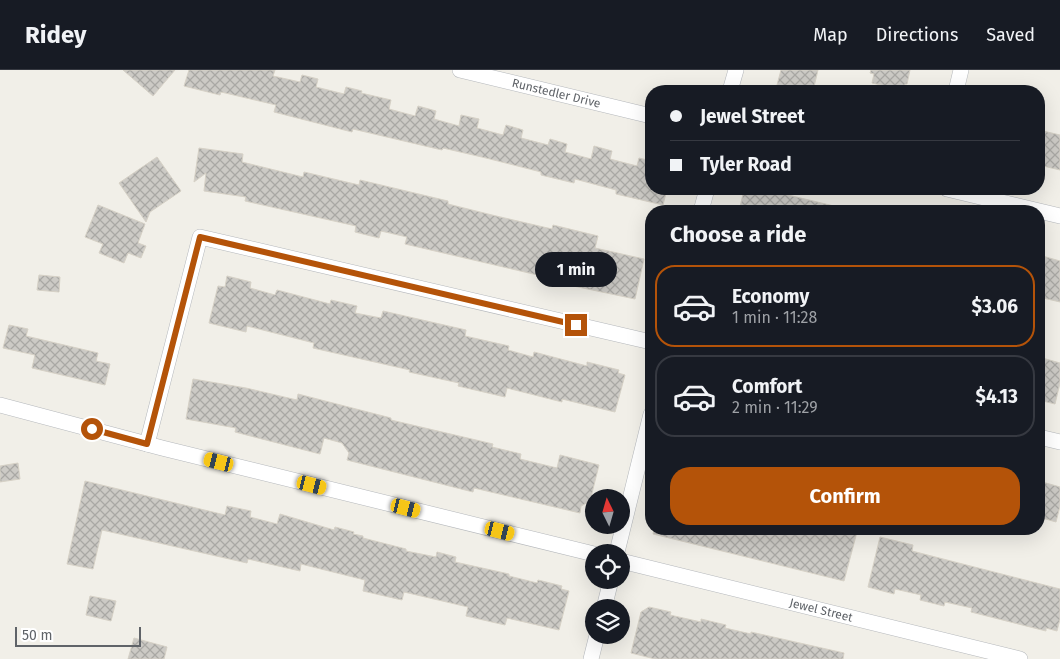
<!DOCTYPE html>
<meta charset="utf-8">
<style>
body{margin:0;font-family:"Fira Sans",sans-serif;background:#242831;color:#f1f3f6;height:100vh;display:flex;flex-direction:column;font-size:19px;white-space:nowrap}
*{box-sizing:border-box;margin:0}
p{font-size:16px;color:#9ea1a6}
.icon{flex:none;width:28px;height:28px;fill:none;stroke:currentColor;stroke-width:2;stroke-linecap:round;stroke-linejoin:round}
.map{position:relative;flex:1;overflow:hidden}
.drawer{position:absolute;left:645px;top:135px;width:400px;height:330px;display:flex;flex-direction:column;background:#171b24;border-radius:20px;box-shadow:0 5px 20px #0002}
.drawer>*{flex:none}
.hud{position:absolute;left:645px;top:15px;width:400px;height:110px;border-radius:20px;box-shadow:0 5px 20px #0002;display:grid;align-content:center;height:110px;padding:0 25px;background:#171b24}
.needle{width:32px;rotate:355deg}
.fabs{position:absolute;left:585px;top:419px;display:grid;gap:10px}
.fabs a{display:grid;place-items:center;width:45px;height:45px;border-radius:50%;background:#171b24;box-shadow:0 5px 20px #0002;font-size:25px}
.scale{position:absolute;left:15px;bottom:12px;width:126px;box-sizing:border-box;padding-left:5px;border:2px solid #5f6368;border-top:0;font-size:14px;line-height:18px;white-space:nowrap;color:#5f6368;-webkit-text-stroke:4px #fff;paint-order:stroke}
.end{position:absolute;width:22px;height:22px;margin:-11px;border:6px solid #b45309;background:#fff;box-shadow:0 0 0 2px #fff}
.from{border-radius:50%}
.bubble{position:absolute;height:35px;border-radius:18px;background:#171b24;box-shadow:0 5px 20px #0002;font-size:16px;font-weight:700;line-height:35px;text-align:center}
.car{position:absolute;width:15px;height:30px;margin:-15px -8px;border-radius:6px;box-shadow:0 0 4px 1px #0007;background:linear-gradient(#f5c518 24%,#345 0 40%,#f5c518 0 76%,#345 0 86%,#f5c518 0)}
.hud b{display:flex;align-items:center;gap:18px;height:48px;font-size:19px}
.hud b+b{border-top:1px solid #363941}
.hud i{width:12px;height:12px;background:#f1f3f6}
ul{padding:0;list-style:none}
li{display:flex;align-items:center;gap:15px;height:82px;margin:0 10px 8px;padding:0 15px;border:2px solid #363941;border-radius:20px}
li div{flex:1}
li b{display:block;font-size:19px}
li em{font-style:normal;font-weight:700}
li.selected{border-color:#b45309}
li>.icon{width:45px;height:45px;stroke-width:1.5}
h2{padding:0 25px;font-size:22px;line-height:60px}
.primary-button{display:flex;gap:10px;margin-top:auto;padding:10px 25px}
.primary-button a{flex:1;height:58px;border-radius:20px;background:#b45309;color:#fff;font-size:20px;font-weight:700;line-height:58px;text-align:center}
header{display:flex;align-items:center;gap:30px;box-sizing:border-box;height:70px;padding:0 25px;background:#171b24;border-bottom:1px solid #363941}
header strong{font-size:24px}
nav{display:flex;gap:28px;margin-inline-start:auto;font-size:18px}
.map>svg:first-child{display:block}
.building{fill:url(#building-cross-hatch);stroke:#d6d1c6}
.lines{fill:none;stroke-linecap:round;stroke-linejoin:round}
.minor-casing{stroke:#b5b8bc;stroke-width:16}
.minor{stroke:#fff;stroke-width:15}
.route{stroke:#b45309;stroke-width:6}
.labels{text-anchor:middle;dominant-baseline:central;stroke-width:4;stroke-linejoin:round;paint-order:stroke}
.street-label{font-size:12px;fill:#5f6368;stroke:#fff}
</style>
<header>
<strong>Ridey</strong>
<nav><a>Map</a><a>Directions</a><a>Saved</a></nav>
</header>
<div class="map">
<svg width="1060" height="589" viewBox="0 0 1060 589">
<defs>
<pattern id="building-cross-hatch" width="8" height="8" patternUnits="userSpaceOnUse" patternTransform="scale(1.25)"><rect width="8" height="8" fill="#cccac5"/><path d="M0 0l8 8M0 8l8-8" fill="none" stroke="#a9a8a4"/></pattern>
</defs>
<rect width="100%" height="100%" fill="#f1efe8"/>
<!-- building -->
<g class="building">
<path d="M123 0H175L153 26Z"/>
<path d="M189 0H275L273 6 300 12 302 5 318 9 316 17 344 24 346 17 362 21 361 23 391 30 389 39 415 46 418 36 436 41 434 49 459 56 461 45 479 49 477 58 503 65 506 55 523 60 521 68 548 75 550 69 567 74 565 82 591 89 594 76 612 81 610 89 637 96 639 88 651 91V119H667L663 135 616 124V120L575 109 574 113 541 105V102L486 88 443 78 442 80 353 59 352 62 274 42 276 35 221 22 220 25 184 16Z"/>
<path d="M781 0H818L813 21H784L785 17 777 15Z"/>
<path d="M871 0H910L907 14H905L903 20 872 13 874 4 870 3Z"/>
<path d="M1039 60 1060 65V100L1039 95Z"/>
<path d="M199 78 243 84 242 92 303 107 304 102 359 115 360 110 448 131V134L492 145 552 159 553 155 598 166 595 178 644 189 635 229 545 210 546 207 405 174 407 167 381 161 379 168 355 162 356 156 245 131 246 127 204 121 206 103 194 112Z"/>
<path d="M157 87 181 121 150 142 146 152 119 113Z"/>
<path d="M763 119 834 136V141H739L744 120 762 124Z"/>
<path d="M98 135 145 154 138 173 146 176 141 188 128 183 124 193 99 183 103 174 85 167Z"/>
<path d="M1039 185 1060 191V232L1039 227Z"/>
<path d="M39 205 60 207 59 222 37 220Z"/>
<path d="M227 206 251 212 250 218 275 225 277 220 330 234 331 230 357 236 355 243 381 248 383 241 466 260 465 266 509 276 508 280 533 287 534 282 587 296V292L619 300 618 303 625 305 615 342 562 329V332L507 318 505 327 458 316 459 313 409 302 410 300 313 278 314 273 247 256 246 262 209 253 218 216 225 217Z"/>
<path d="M9 255 28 259 26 266 98 283 96 291 110 294 105 315 32 298 35 285 3 278Z"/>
<path d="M1039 287 1060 293V313L1055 334 1039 330Z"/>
<path d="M193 309 246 318 297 330 298 324 391 348V350L493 374 492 377 521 384 520 389 557 398 560 385 599 395 590 431 581 436 580 443 474 418 473 422 347 390 349 383 342 373 324 368 320 384 235 362 236 358 186 349Z"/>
<path d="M18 393 20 409 0 412V396Z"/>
<path d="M85 411 225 445 227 436 251 441 250 447 277 454 280 444 334 460 335 457 354 462 353 464 363 466V468L406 479V481L436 487 437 482 456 487 455 492 509 504V506L537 513 538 510 562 516 561 519 569 521 559 560 507 548 505 555 466 546 468 537 404 522 402 530 363 521 365 510 301 494 300 501 248 489 247 493 102 460 93 499 67 494Z"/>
<path d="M1039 411 1060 417V436L1056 452 1039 447Z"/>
<path d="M654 459H845L857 462 844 511 653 464Z"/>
<path d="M880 467 913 475 912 481 1060 519V549L1057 561 1046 558V561L971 542 972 538 945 532 944 536 920 530 921 525 895 519 894 524 868 517Z"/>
<path d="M90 526 116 531 111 551 86 545Z"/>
<path d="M649 537 671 542 670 545 701 552V549L726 555 725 558 751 564V562L844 583 843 589H655L631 583 641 542Z"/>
<path d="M134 568 167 577 164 589H128Z"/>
</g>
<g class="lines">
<defs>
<g id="minor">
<path id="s1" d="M460 0 651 46"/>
<path d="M730 21 736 0"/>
<path d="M956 21 961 0"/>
<path d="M947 119 1060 146"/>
<path d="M701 141 707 119"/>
<path d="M0 335 162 378 594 484"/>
<path d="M1039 367 1060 372"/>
<path d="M147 374 200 167 651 272"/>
<path d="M617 482 651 344"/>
<path id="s2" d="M621 491 1020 589"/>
<path d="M604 538 611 510"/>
<path d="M591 589 597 565"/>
</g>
</defs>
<!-- minor casing -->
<use href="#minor" class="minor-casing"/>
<!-- minor -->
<use href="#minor" class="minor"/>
</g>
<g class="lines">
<!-- route -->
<path class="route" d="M92 359 147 374 200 167 576 255"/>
</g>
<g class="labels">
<!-- street labels -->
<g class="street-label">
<text stroke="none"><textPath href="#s1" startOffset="99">Runstedler Drive</textPath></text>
<text stroke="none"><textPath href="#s2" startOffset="206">Jewel Street</textPath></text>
</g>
</g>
</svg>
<div class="fabs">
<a><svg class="needle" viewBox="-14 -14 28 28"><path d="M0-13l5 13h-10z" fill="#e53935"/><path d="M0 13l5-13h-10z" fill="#9ea1a6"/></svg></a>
<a><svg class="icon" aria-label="locate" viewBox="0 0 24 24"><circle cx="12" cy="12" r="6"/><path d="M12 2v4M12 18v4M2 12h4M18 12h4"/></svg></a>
<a><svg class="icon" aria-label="layers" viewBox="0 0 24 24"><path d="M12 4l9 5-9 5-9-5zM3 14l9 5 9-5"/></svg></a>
</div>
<div class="scale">50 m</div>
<i class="end from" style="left:92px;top:359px"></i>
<i class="end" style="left:576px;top:255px"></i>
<div class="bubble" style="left:535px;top:182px;width:82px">1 min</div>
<i class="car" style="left:219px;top:392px;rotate:284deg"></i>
<i class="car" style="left:312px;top:415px;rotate:104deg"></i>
<i class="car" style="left:406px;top:438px;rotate:104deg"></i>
<i class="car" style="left:500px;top:461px;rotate:104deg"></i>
<div class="hud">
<b><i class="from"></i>Jewel Street</b>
<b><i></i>Tyler Road</b>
</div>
<section class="drawer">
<h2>Choose a ride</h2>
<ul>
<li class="selected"><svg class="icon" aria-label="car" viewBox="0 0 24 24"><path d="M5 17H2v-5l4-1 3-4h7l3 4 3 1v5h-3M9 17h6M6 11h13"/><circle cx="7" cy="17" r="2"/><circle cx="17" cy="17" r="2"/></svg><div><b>Economy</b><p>1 min · 11:28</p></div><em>$3.06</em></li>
<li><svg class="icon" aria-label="car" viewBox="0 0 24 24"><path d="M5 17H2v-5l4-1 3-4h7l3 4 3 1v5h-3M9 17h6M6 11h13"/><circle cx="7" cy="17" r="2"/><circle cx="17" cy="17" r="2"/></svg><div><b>Comfort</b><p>2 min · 11:29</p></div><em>$4.13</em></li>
</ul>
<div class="primary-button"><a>Confirm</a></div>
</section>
</div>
